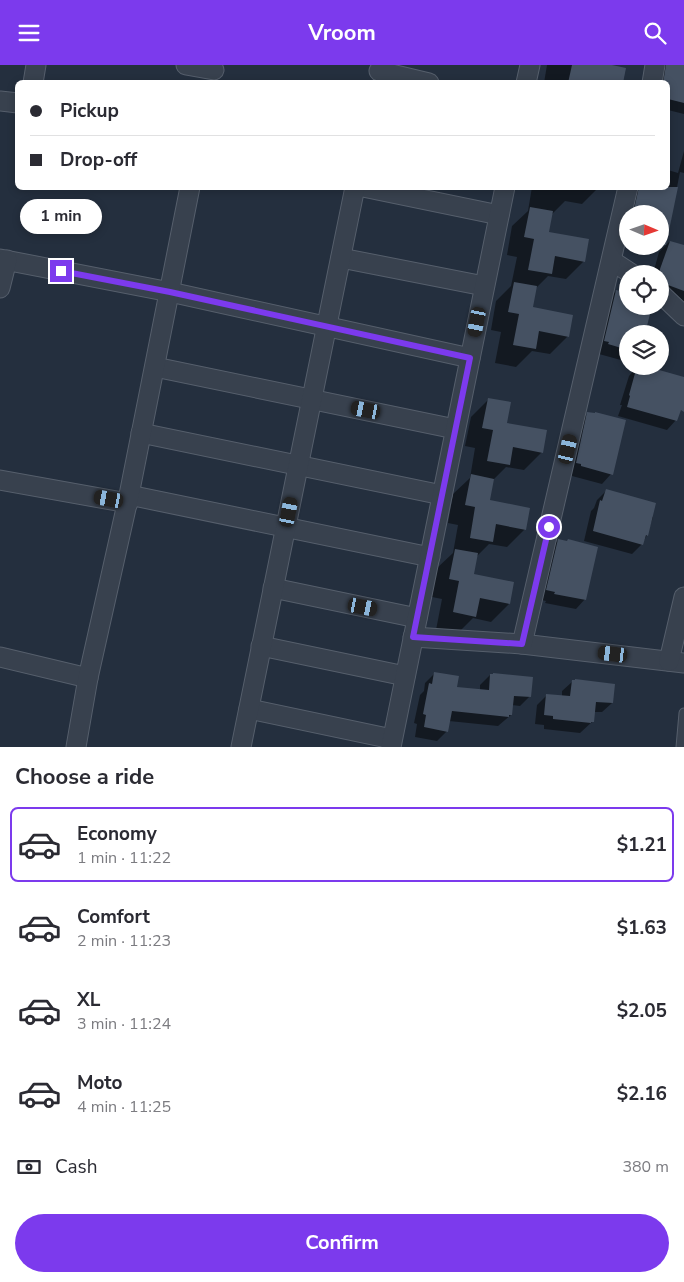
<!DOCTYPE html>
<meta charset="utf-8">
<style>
body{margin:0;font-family:"Nunito Sans",sans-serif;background:#f7f7f7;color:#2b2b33;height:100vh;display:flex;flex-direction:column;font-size:19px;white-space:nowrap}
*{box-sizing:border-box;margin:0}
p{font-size:16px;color:#7c7c81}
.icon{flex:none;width:28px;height:28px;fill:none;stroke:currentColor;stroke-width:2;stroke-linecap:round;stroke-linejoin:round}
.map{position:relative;height:682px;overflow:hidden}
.sheet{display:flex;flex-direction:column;background:#fff;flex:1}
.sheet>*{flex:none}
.guide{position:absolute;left:15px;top:15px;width:655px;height:110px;border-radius:8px;box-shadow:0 2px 8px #0003;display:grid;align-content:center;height:110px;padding:0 15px;background:#fff}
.needle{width:32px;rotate:92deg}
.tools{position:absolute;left:619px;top:140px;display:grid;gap:10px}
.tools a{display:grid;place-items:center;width:50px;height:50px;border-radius:50%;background:#fff;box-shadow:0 2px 8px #0003;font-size:25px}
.end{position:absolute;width:22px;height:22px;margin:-11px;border:6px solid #7c3aed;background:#fff;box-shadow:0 0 0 2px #fff}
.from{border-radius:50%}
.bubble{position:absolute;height:35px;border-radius:18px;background:#fff;box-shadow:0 2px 8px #0003;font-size:16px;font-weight:700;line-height:35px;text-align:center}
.car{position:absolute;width:15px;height:30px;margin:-15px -8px;border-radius:6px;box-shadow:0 0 4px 1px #0007;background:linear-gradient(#222 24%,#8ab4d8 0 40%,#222 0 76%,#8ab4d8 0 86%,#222 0)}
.guide b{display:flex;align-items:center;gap:18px;height:48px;font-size:19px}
.guide b+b{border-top:1px solid #e1e1e2}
.guide i{width:12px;height:12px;background:#2b2b33}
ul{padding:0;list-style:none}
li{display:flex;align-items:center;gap:15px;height:75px;margin:0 10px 8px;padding:0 5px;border:2px solid transparent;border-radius:8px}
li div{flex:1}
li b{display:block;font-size:19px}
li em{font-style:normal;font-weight:700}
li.current{border-color:#7c3aed}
li>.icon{width:45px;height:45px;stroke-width:1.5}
h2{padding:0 15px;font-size:22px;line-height:60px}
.pay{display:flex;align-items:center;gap:12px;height:55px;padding:0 15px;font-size:19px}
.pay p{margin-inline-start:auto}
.primary-button{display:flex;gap:10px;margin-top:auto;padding:10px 15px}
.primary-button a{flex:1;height:58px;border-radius:30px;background:#7c3aed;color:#fff;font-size:20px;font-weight:700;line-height:58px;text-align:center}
header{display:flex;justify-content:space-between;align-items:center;height:65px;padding:0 15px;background:#7c3aed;color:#fff;font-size:22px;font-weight:700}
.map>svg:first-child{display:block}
.shadow{fill:#0007}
.building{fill:#455162}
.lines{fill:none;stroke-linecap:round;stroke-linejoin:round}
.lane-casing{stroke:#565f6c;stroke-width:11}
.street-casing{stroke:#565f6c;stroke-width:21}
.lane{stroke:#38414e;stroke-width:9}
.street{stroke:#38414e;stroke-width:19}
.route{stroke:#7c3aed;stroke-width:6}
</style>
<header><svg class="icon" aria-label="menu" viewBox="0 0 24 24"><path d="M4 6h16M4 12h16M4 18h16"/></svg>Vroom<svg class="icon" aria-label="search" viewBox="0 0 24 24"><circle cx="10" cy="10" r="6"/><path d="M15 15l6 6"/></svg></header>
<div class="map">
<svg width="684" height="682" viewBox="0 0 684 682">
<rect width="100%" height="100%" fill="#242f3e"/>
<!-- shadow -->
<g class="shadow">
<path d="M547 0H605L622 18H544Z"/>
<path d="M656 0H684V49L668 45V18H656Z"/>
<path d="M684 86V108L680 107 669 162 660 170V149H628L627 122H668V105L678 108Z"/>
<path d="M532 122H599L582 139 565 136 551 150 547 168 584 196 566 214 548 211 535 224 531 243 568 271 550 289 532 286 516 302 495 298 501 267 491 265 496 236 511 221 517 192 507 190 512 161 528 146Z"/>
<path d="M669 177 684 182V238L660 231V209H653L659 187Z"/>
<path d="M616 226 628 227V297L599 289 600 287 595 286 606 236Z"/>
<path d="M638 301 684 313V336L681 345 678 348 676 355 667 365 618 351 622 340H620L629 311Z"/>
<path d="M489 334 505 359 542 387 524 405 506 402 492 416 488 436 525 464 507 482 489 479 475 493 472 510 509 539 491 557 473 553 457 569 436 565 442 534 432 532 437 503 453 488 458 460 448 458 453 429 470 413 475 383 465 381 471 352Z"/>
<path d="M588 348 611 409 602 419 572 411V409L567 407 578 358Z"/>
<path d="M606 426 653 452 647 470 642 479 632 489 584 476 591 446 594 443 597 435Z"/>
<path d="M558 475 585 534 576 544 545 538 546 536 537 534 549 485Z"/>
<path d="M435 608 455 623 480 625V620L490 610 530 631 520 641 512 640 511 650 498 661 449 656 447 666 437 676 415 672 417 659 414 658 420 630 424 626 425 618Z"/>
<path d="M572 617 612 638 602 647H594L593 656 580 668 544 664V660L535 659 537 640 547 630 562 632V626Z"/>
</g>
<!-- building -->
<g class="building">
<path d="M572 0H612L626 3 623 18H568Z"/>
<path d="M666 0H684V38L668 34V18H663Z"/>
<path d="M639 122H678L666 180H660V149H633Z"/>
<path d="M530 142 553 146 549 167 589 174 585 197 555 191 552 209 528 205 534 174 524 172Z"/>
<path d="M670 176 684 180V226L660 217V204Z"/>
<path d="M514 217 537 221 533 242 573 250 569 272 539 266 536 284 513 280 519 249 508 247Z"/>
<path d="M616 225 628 228V241H652L645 269H628V285L608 279 609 277 604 276Z"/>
<path d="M637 301H645L684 312V347L681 345 677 356 627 342 630 331 629 330Z"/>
<path d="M488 333 511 337 507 358 547 365 543 388 513 382 510 400 487 396 493 365 482 363Z"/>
<path d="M587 347 595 348V347L626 355 613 410 581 401V399L576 398Z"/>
<path d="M471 409 494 414 490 435 530 443 526 465 496 459 493 477 470 473 475 442 465 440Z"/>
<path d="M606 424 656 438 648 471 646 470 643 480 593 466 600 435 602 436Z"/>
<path d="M558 474 567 476 568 474 598 482 586 535 554 529 555 527 546 525Z"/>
<path d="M455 484 478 488 474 509 514 517 510 539 480 533 476 552 453 547 459 516 449 514Z"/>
<path d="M434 607 459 611 457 622 489 625 490 609H493V608L533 612 531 632 514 631 512 650H509V652L452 646 448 667 424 662 426 650 423 649 429 618 432 619Z"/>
<path d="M575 614 615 619 613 638 596 637 594 657H591V658L553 654V651L544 650 546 629 570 631 572 615H575Z"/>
</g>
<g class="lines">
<defs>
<path id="lane" d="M681 682 684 648"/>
<g id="street">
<path d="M186 0 214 5"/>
<path d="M379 6 429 18"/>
<path d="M33 18 36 0"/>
<path d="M526 18 530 0"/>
<path d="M652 18 655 0"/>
<path d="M0 36 18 38"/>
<path d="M363 122 499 150"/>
<path d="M341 193 484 221"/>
<path d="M0 194 170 227 470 293"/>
<path d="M612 196 632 209"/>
<path d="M0 223 7 195"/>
<path d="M660 228 684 251"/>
<path d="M155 302 455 364"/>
<path d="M141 368 442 430"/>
<path d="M0 415 128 438"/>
<path d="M129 430 430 492"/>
<path d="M273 523 417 553"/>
<path d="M413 572 522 579 684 598"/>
<path d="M522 579 628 122"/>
<path d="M261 581 405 611"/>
<path d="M0 592 88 613"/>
<path d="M669 596 684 532"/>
<path d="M249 644 392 674"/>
<path d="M76 682 88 613 129 430 190 122"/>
<path d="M241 682 355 122"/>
<path d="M391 682 505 122"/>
</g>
</defs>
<!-- lane casing -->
<use href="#lane" class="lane-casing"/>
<!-- street casing -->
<use href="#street" class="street-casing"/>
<!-- lane -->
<use href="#lane" class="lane"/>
<!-- street -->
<use href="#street" class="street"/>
</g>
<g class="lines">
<!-- route -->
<path class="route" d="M61 206 170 227 470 293 413 572 522 579 549 462"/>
</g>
</svg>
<div class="tools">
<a><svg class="needle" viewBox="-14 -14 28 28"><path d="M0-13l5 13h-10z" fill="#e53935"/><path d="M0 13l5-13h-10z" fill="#7c7c81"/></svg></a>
<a><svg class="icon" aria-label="locate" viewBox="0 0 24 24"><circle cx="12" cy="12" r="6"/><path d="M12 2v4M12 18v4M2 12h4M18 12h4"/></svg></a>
<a><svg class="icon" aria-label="layers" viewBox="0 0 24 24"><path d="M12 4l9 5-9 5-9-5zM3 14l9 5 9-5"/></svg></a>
</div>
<i class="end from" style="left:549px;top:462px"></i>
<i class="end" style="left:61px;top:206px"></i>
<div class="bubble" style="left:20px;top:134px;width:82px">1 min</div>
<i class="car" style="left:477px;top:257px;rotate:191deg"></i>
<i class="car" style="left:366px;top:345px;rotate:281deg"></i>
<i class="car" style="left:568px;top:384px;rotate:13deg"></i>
<i class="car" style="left:109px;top:434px;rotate:280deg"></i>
<i class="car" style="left:289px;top:447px;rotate:11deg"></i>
<i class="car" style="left:363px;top:542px;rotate:101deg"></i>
<i class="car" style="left:613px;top:589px;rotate:277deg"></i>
<div class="guide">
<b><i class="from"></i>Pickup</b>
<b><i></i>Drop-off</b>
</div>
</div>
<section class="sheet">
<h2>Choose a ride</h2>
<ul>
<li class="current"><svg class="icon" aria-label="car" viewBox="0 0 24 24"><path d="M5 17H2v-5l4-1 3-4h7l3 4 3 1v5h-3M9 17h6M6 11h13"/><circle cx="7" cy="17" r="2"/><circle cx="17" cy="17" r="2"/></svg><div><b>Economy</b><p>1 min · 11:22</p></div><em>$1.21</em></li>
<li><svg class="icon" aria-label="car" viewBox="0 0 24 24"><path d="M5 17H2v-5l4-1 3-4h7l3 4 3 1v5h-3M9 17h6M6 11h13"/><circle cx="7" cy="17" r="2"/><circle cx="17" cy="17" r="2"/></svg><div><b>Comfort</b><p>2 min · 11:23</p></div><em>$1.63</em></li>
<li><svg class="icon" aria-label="car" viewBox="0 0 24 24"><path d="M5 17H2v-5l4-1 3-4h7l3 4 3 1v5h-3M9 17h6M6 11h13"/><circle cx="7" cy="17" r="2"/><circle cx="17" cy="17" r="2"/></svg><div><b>XL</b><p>3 min · 11:24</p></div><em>$2.05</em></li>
<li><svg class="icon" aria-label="car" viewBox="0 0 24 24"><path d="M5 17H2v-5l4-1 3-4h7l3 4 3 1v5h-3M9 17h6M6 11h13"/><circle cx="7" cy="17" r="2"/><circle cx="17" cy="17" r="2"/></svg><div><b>Moto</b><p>4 min · 11:25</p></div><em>$2.16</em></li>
</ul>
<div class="pay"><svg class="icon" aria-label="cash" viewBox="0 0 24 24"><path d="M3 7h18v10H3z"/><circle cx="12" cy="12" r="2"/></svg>Cash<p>380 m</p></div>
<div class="primary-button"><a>Confirm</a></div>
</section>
